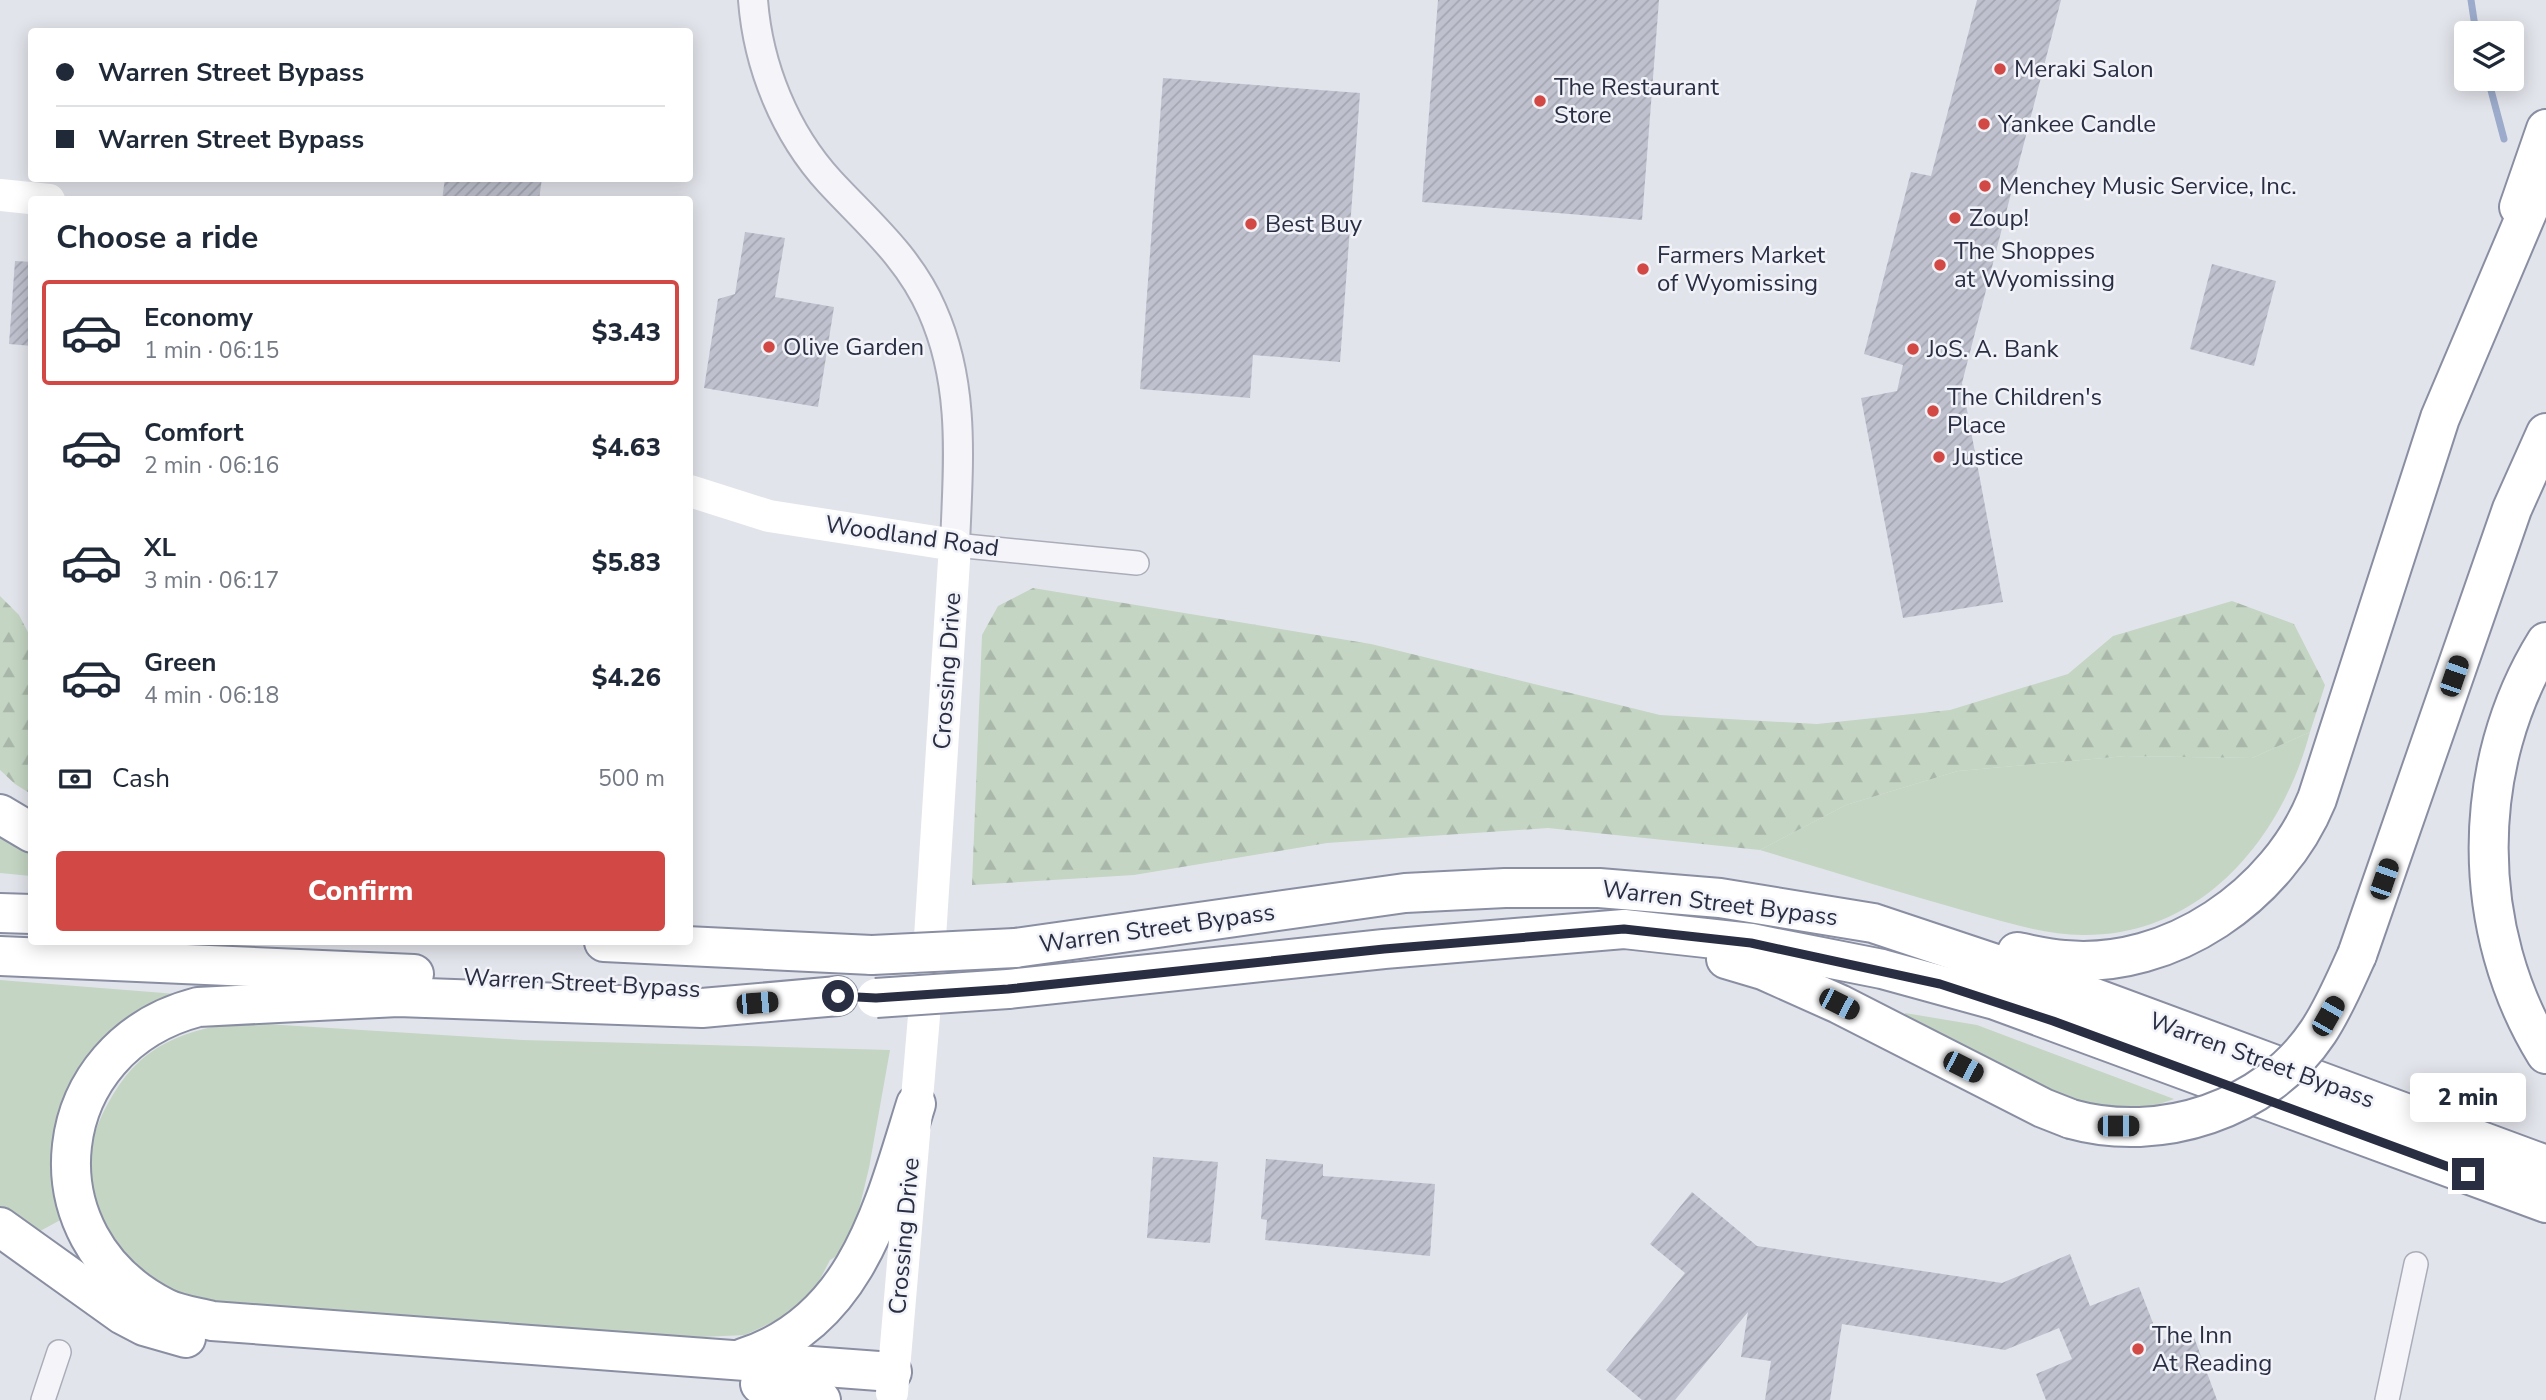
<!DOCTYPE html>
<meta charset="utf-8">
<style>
body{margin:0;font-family:"Nunito Sans",sans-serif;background:#f2f2f3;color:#1f2937;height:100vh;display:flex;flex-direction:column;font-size:26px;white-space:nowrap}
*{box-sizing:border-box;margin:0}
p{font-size:23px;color:#747a83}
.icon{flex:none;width:38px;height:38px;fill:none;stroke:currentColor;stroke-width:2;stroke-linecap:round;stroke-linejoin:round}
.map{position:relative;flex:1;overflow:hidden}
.side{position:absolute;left:28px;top:196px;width:665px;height:749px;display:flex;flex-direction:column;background:#fff;border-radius:7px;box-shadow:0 4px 18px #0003}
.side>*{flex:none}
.guide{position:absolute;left:28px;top:28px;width:665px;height:154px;border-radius:7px;box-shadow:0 4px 18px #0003;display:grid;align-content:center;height:154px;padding:0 28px;background:#fff}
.tools{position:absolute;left:2454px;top:21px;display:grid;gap:14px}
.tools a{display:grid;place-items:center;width:70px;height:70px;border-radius:7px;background:#fff;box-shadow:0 4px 18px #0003;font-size:35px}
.end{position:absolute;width:32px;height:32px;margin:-16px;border:9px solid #292e43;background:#fff;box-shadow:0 0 0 4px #fff}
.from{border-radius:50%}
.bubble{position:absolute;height:49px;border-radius:7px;background:#fff;box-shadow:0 4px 18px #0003;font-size:23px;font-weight:800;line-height:49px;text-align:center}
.car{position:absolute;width:21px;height:42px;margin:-21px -10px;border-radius:9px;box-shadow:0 0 5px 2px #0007;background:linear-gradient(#222 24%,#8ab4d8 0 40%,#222 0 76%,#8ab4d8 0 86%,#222 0)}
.guide b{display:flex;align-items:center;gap:24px;height:66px;font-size:26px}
.guide b+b{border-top:2px solid #e0e1e3}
.guide i{width:18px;height:18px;background:#1f2937}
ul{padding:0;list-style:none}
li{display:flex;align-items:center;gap:21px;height:105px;margin:0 14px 10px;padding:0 14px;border:4px solid transparent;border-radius:7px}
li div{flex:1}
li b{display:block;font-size:26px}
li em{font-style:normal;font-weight:800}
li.current{border-color:#d24845}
li>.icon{width:63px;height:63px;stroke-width:1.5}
h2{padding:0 28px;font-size:32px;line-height:84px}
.pay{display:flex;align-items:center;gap:18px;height:77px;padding:0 28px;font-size:26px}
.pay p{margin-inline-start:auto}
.button{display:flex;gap:14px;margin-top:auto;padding:14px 28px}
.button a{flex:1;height:80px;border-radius:7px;background:#d24845;color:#fff;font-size:28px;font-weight:800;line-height:80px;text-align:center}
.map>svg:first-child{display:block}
.grass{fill:#c4d5c3}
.forest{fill:url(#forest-firs)}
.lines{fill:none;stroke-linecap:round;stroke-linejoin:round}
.stream{stroke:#9cabcb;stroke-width:7}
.building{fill:url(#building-hatch)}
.minor-casing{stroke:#aaadb9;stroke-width:26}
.tertiary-casing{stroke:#aaadb9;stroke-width:32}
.motorway-casing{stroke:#898ea2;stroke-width:42}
.minor{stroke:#f5f5f9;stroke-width:23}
.tertiary{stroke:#f5f5f9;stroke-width:28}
.secondary{stroke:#fff;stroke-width:32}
.motorway{stroke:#fff;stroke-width:38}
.motorway-bridge-casing{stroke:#898ea2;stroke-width:42;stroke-linecap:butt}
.motorway-bridge{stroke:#fff;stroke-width:38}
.route{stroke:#292e43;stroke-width:9}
.poi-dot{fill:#d24845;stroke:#f2f3f8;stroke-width:2.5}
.labels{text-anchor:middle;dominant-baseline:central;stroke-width:5;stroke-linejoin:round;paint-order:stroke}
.poi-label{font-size:24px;fill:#292e43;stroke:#f2f3f8;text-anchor:start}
.street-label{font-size:24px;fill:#292e43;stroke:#f2f3f8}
</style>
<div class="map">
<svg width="2546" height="1400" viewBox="0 0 2546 1400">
<defs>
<pattern id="forest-firs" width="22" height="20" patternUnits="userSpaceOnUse" patternTransform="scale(1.75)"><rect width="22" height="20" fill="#c4d5c3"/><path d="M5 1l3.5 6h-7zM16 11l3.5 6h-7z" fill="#a8b7a9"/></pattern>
<pattern id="building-hatch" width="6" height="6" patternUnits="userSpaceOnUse" patternTransform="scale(1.75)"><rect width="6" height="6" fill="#bfc2ce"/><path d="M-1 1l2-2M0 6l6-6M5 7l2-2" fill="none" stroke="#a4a7b2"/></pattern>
</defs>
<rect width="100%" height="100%" fill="#e2e4eb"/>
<!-- grass -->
<g class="grass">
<path d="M2310 732C2282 838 2202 936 2083 935 2045 935 2006 922 1969 912 1899 892 1830 871 1760 850L1846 805 1958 771 2126 756 2252 758Z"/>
<path d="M0 835 31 849V876L0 873Z"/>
<path d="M0 980 189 995 112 1035 66 1217 29 1237 0 1215Z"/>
<path d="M1905 1013 1977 1025 2174 1099C2165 1102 2153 1107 2143 1107 2059 1112 1980 1058 1907 1023Z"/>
<path d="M236 1022 522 1040 890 1050 869 1168 852 1238 842 1253 830 1260 816 1287 786 1316 745 1335 702 1337C590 1331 477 1324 364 1317 314 1314 220 1313 176 1293 115 1265 70 1187 99 1122 130 1054 164 1035 236 1022Z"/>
</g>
<!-- forest -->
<g class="forest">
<path d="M1033 588 1371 644 1660 715 1817 724 1950 710 2068 674 2113 636 2232 601 2294 624 2325 685 2310 732 2252 758 2126 756 1958 771 1846 805 1760 850 1548 828 1327 843 1134 875 972 885 982 635 998 606Z"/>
<path d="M0 596 19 615 31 638V794L15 784 0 770Z"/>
</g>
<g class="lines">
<!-- stream -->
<g class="stream">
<path d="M2471 0 2476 33"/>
<path d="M2488 79 2504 139"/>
</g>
</g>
<!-- building -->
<g class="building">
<path d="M1438 0H1659L1642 220 1422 202Z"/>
<path d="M1977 0H2061L1962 383 2003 602 1903 618 1861 398 1897 391 1903 365 1864 354 1911 172 1931 176Z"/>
<path d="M1163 78 1360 93 1340 362 1253 355 1250 398 1140 389Z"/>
<path d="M445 178H542L539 200H442Z"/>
<path d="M745 232 785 238 775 297 834 307 818 407 704 388 718 299 735 294Z"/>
<path d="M15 261 32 262V346L9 344Z"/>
<path d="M2212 264 2276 281 2254 366 2190 349Z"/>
<path d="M1153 1157 1218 1162 1210 1243 1147 1238Z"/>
<path d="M1266 1159 1323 1164V1176L1435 1184 1430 1256 1265 1240 1267 1220 1261 1219Z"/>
<path d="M1692 1192 1757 1246 2002 1283 2070 1254 2090 1306 2139 1287 2160 1341 2191 1329 2217 1400H2046L2036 1374 2072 1359 2059 1328 2005 1350 1842 1324 1830 1400H1765L1771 1361 1741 1357 1748 1312 1675 1400H1642L1606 1370 1685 1273 1650 1244Z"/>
</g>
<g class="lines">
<defs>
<g id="minor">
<path d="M955 545 1137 563"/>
<path d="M43 1400 59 1352"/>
<path d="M2387 1400 2416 1264"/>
</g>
<path id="tertiary" d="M753 0C758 66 785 133 830 182 868 223 909 257 932 310 966 386 958 464 955 545"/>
<g id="motorway">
<path d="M2519 207 2546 129"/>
<path d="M2546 642C2469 766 2470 931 2546 1054"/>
<path d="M0 814 32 833"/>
<path d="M0 913 32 914"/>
<path d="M604 942 872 955"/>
<path d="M1015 948 1405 893 1505 888H1599L1720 898 1873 923 2065 987 2546 1165"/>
<path d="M2017 952C2033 955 2049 959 2064 960 2171 970 2278 895 2317 799L2440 418 2532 201 2546 182"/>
<path d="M2357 955 2512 509 2546 433"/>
<path d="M0 956 414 974"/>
<path d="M1726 959 1763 970 1839 1004 2043 1108 2071 1119"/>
<path d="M1008 989 1384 949 1624 929 1751 943 1882 969 1995 1000 2546 1203"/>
<path d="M838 996 702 1008 398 997 198 1007C47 1046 24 1237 165 1308 179 1315 197 1317 212 1321L892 1372"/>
<path d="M0 1227 123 1315 144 1326 186 1338"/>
<path d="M743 1358C857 1322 884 1206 916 1104"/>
<path d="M760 1384 821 1400"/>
</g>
</defs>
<!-- minor casing -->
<use href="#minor" class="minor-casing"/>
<!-- tertiary casing -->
<use href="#tertiary" class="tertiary-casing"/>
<!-- motorway casing -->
<use href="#motorway" class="motorway-casing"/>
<!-- minor -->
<use href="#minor" class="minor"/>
<!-- tertiary -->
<use href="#tertiary" class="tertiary"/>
<!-- secondary -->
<g class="secondary">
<path d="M0 195 49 200"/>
<path d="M690 491 769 516 955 545 928 969 892 1393"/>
</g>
<!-- motorway -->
<use href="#motorway" class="motorway"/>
<defs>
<g id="motorway-bridge">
<path d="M872 955 1015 948"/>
<path d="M876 998 1008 989"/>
<path d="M2071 1119C2160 1144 2266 1110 2318 1032 2334 1008 2345 981 2357 955"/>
</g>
</defs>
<!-- motorway-bridge casing -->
<use href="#motorway-bridge" class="motorway-bridge-casing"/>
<!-- motorway-bridge -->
<use href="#motorway-bridge" class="motorway-bridge"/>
</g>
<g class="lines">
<!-- route -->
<path class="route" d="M838 996 876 998 1008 989 1384 949 1624 929 1751 943 1940 984 2053 1021 2468 1174"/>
</g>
<!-- markers -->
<g class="poi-dot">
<circle cx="2000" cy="69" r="7"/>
<circle cx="1540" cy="101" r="7"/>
<circle cx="1984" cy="124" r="7"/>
<circle cx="1985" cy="186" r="7"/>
<circle cx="1955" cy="218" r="7"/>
<circle cx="1251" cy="224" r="7"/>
<circle cx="1940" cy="265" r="7"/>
<circle cx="1643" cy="269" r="7"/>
<circle cx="769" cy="347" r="7"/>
<circle cx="1913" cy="349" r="7"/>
<circle cx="1933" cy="411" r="7"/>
<circle cx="1939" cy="457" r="7"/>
<circle cx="2138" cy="1349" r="7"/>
</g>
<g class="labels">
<!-- poi labels -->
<g class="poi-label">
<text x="2014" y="69">Meraki Salon</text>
<text x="1554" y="87">The Restaurant<tspan x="1554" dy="28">Store</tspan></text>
<text x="1998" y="124">Yankee Candle</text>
<text x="1999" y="186">Menchey Music Service, Inc.</text>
<text x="1969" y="218">Zoup!</text>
<text x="1265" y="224">Best Buy</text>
<text x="1954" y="251">The Shoppes<tspan x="1954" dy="28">at Wyomissing</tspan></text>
<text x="1657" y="255">Farmers Market<tspan x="1657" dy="28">of Wyomissing</tspan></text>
<text x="783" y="347">Olive Garden</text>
<text x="1927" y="349">JoS. A. Bank</text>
<text x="1947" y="397">The Children's<tspan x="1947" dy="28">Place</tspan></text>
<text x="1953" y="457">Justice</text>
<text x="2152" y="1335">The Inn<tspan x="2152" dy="28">At Reading</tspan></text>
</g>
<!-- street labels -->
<g class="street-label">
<text transform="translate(912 536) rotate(8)">Woodland Road</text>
<text transform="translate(947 671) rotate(-86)">Crossing Drive</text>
<text transform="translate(1720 903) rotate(7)">Warren Street Bypass</text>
<text transform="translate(1157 928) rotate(-8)">Warren Street Bypass</text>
<text transform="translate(582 983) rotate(3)">Warren Street Bypass</text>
<text transform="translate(2262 1060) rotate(20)">Warren Street Bypass</text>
<text transform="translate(904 1236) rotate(-85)">Crossing Drive</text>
</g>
</g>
</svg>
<div class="tools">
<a><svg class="icon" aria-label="layers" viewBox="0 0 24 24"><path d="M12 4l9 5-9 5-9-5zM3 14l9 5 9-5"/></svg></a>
</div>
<i class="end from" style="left:838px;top:996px"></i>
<i class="end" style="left:2468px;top:1174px"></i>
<div class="bubble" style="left:2410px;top:1073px;width:116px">2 min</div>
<i class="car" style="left:2454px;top:676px;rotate:19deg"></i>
<i class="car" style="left:2384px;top:879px;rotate:19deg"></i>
<i class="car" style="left:757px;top:1003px;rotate:85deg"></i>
<i class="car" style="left:1839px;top:1004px;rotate:117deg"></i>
<i class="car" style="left:2328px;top:1016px;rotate:30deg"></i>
<i class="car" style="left:1963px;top:1067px;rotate:117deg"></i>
<i class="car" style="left:2118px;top:1126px;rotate:90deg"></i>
<div class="guide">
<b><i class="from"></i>Warren Street Bypass</b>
<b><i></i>Warren Street Bypass</b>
</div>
<section class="side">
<h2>Choose a ride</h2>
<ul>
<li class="current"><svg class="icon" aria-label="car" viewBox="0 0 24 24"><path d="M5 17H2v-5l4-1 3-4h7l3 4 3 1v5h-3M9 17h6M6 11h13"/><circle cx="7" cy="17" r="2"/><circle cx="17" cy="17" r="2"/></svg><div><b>Economy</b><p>1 min · 06:15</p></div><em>$3.43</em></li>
<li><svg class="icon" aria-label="car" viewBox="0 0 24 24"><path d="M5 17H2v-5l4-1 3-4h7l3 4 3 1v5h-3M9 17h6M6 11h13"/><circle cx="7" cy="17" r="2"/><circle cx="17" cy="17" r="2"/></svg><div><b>Comfort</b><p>2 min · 06:16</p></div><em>$4.63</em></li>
<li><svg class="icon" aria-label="car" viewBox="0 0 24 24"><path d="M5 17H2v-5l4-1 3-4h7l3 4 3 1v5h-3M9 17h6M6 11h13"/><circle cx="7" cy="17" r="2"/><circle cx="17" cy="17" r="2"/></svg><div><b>XL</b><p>3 min · 06:17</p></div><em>$5.83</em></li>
<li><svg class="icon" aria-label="car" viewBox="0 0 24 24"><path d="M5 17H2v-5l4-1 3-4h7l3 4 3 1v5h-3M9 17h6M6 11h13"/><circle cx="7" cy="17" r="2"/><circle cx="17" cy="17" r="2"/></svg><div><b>Green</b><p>4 min · 06:18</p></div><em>$4.26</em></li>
</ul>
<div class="pay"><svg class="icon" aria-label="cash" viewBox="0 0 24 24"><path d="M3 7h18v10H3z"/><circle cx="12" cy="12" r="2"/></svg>Cash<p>500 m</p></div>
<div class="button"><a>Confirm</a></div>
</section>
</div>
